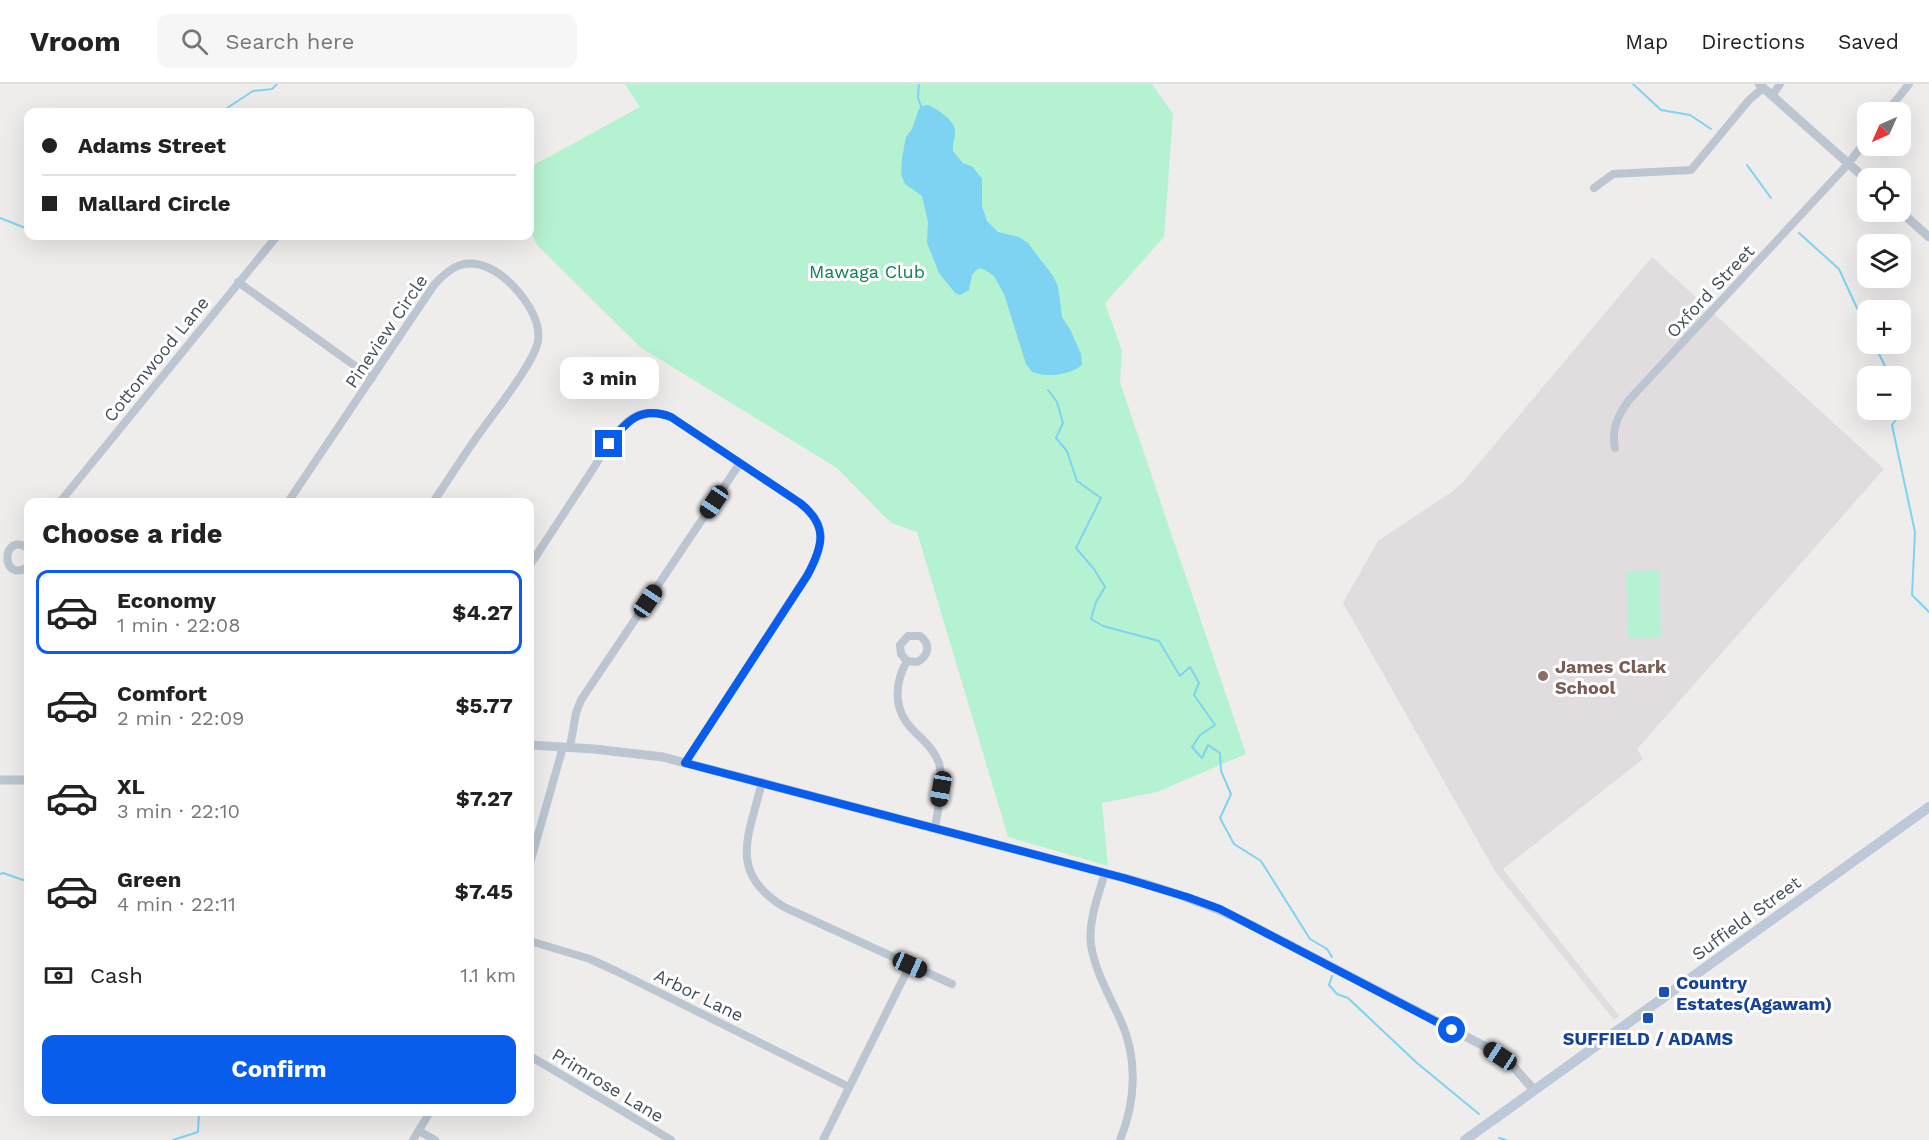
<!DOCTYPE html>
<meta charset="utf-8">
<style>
body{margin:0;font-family:"Work Sans",sans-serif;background:#f6f6f6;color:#222;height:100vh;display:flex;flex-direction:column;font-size:22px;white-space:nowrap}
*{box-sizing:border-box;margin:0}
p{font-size:20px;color:#767676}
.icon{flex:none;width:33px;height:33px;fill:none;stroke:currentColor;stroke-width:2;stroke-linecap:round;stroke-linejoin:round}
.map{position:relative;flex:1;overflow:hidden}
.sheet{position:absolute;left:24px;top:414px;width:510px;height:618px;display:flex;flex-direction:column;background:#fff;border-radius:12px;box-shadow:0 6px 24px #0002}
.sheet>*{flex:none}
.banner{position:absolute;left:24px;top:24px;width:510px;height:132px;border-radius:12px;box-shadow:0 6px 24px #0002;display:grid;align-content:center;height:132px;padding:0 18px;background:#fff}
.needle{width:39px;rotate:225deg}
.buttons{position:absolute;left:1857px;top:18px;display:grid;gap:12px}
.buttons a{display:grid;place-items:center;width:54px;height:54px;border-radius:12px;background:#fff;box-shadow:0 6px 24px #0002;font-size:30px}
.end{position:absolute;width:27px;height:27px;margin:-14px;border:8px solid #095dec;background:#fff;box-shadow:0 0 0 3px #fff}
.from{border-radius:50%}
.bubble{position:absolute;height:42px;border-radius:12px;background:#fff;box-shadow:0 6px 24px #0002;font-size:20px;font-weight:700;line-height:42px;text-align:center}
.car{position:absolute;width:18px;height:36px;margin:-18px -9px;border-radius:8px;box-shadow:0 0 4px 2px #0007;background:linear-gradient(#222 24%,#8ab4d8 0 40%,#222 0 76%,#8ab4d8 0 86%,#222 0)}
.banner b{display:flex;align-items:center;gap:21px;height:57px;font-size:22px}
.banner b+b{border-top:2px solid #e0e0e0}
.banner i{width:15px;height:15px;background:#222}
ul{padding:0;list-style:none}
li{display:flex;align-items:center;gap:18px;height:84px;margin:0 12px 9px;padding:0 6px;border:3px solid transparent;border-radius:12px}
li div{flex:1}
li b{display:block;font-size:22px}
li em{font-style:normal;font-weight:700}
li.selected{border-color:#095dec}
li>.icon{width:54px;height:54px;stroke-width:1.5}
h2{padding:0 18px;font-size:27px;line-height:72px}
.pay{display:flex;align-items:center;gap:15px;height:66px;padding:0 18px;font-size:22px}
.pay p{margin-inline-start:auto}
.action{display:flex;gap:12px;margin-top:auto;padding:12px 18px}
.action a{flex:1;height:69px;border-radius:12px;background:#095dec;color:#fff;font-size:24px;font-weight:700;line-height:69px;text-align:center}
header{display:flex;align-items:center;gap:36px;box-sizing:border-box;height:84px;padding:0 30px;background:#fff;border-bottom:2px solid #e0e0e0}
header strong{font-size:28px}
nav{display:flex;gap:33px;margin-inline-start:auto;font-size:21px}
.search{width:420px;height:54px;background:#f6f6f6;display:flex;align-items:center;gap:15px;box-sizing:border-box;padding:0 21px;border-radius:12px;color:#767676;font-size:22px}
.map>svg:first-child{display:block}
.education{fill:#e1ddde}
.green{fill:#b5f2d1}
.water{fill:#7ed3f3}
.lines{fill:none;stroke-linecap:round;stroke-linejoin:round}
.stream{stroke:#7ed3f3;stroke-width:2}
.minor{stroke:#bbc6d0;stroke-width:8}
.tertiary{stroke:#bbc6d0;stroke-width:9}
.secondary{stroke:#bdc8d8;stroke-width:10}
.route{stroke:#095dec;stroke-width:8}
.education-dot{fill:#8d6e63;stroke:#fff;stroke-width:2}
.transit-dot{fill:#1a4fb4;stroke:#fff;stroke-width:2}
.labels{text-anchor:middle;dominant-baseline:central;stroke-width:6;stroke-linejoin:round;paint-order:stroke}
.park-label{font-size:18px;fill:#0e8250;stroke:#fff}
.street-label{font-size:18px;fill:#434e5b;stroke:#fff}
.education-label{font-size:18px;font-weight:bold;fill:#785e54;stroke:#fff;text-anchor:start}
.transit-label{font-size:18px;font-weight:bold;fill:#164399;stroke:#fff;text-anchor:start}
</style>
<header>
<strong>Vroom</strong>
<div class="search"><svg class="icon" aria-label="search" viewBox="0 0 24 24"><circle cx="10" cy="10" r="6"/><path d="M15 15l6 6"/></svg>Search here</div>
<nav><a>Map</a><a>Directions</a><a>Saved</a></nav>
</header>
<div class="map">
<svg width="1929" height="1056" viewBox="0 0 1929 1056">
<rect width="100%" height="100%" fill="#efecec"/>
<!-- education -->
<path class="education" d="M1652 173 1884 385 1637 665 1643 675 1503 785 1619 932 1614 936 1496 789 1343 519 1378 457 1453 407 1464 397Z"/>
<!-- green -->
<g class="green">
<path d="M625 0H1152L1173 30 1164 153 1105 219 1122 267 1120 298 1246 670 1157 708 1102 719 1108 782 1008 753 917 448 891 439 837 384 640 263 537 161 530 146V83L640 23Z"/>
<path d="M1659 486 1661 553 1628 554 1626 487Z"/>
</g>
<!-- water -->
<path class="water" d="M928 21C936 25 954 35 955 46 956 53 952 59 953 67L963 79 973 83 982 95V122L987 137 998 148 1019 153 1028 159 1053 192 1058 202 1062 233 1071 247 1081 270 1082 281C1070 291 1047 294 1032 288L1026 280 1004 210 994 192 985 186 980 184 975 187 972 191 969 206 960 211 955 209 939 189 927 159 928 138 922 112 905 100 901 90 902 74 906 53 912 45 919 25 922 22Z"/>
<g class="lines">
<!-- stream -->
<g class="stream">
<path d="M919 0 918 14 922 25"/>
<path d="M1633 0 1661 26 1690 31 1711 45"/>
<path d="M221 28 253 7 272 5 277 0"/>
<path d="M1747 81 1771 114"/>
<path d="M0 134 28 145"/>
<path d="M1799 149 1839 185 1868 248"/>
<path d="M1874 260 1890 292"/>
<path d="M1048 306 1057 318 1063 339 1056 354 1067 367 1077 397 1101 414 1076 464 1094 485 1105 503 1096 518 1091 535 1103 542 1159 557 1180 592 1190 583 1199 599 1194 611 1215 641 1200 651 1192 663 1202 674 1208 661 1220 669 1221 687 1231 710 1220 734 1234 760 1261 777 1310 855 1327 865 1332 873"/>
<path d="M1900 316 1904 325 1892 341 1915 448 1912 511 1929 528"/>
<path d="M0 790 3 789 23 796 28 794"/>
<path d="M1332 892 1329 901 1337 910 1348 914 1417 979 1479 1030"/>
<path d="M1499 1054 1506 1056"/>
<path d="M173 1056 198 1048 199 1028"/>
</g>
<!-- minor -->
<g class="minor">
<path d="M1772 12 1780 0"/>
<path d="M1887 28 1909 0"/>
<path d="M1594 104 1613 90 1691 86 1749 16 1763 4"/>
<path d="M238 198 372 294"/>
<path d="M1615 364C1611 345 1618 331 1629 316L1848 80 1868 54"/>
<path d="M60 418 277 152"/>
<path d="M288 418 434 201C450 183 465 173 489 184 512 195 542 230 538 257 534 280 489 335 474 357 460 377 447 398 433 418"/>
<path d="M28 464C1 447 0 500 28 483"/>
<path d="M530 481C550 450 571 419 591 388 603 370 615 344 634 333 645 327 660 328 671 333L800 419C826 439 825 457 811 485L685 679"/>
<path d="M907 577 917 578C929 572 931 560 920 552H908L900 561 901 570 907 577C894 600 893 626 913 646 923 656 934 665 939 679 945 700 938 723 935 744"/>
<path d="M570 663 576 629 581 616 740 379"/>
<path d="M762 698C749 752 727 788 784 823L952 900"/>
<path d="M530 779 563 663"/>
<path d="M1105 789C1098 812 1088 837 1091 861 1095 887 1109 911 1120 935 1138 973 1136 1017 1120 1056"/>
<path d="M530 857 590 875 616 887 849 1003"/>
<path d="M530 972 671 1056"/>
<path d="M419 1047 435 1056"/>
<path d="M413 1056 430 1028"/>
<path d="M823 1056 910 881"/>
</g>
<!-- tertiary -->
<g class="tertiary">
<path d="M1759 0 1868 97"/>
<path d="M1900 127 1929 153"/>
<path d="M530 661 594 665 663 673 1143 799C1182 811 1219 824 1255 843L1488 964 1511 980 1534 1006"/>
<path d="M0 696H28"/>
</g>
<!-- secondary -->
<path class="secondary" d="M1465 1056 1929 723"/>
</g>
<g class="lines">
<!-- route -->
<path class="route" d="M609 360C626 338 640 321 671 333L800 419C829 442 823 462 807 492L685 679 1124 794 1187 813 1220 825 1452 946"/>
</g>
<!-- markers -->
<circle class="education-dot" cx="1543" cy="592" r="6"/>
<g class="transit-dot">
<rect x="1658" y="902" width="12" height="12" rx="3"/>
<rect x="1642" y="928" width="12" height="12" rx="3"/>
</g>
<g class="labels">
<!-- park labels -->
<g class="park-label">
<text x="867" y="187">Mawaga Club</text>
</g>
<!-- street labels -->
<g class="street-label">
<text transform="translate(1710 207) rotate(-47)">Oxford Street</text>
<text transform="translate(386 247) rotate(-56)">Pineview Circle</text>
<text transform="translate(156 275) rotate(-51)">Cottonwood Lane</text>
<text transform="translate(1746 834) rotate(-36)">Suffield Street</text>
<text transform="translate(699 911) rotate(26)">Arbor Lane</text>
<text transform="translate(608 1001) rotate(31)">Primrose Lane</text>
</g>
<!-- education labels -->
<g class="education-label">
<text x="1555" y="582">James Clark<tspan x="1555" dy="21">School</tspan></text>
</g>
<!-- transit labels -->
<g class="transit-label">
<text x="1676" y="898">Country<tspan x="1676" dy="21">Estates(Agawam)</tspan></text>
<text x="1648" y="954" text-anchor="middle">SUFFIELD / ADAMS</text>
</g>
</g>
</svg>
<div class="buttons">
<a><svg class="needle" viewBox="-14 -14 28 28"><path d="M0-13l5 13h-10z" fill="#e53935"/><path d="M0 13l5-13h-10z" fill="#767676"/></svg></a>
<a><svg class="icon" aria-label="locate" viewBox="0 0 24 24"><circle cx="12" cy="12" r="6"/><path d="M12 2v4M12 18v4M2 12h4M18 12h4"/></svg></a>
<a><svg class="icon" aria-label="layers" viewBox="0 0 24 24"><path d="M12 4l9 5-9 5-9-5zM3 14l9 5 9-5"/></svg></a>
<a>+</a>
<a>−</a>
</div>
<i class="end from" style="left:1452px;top:946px"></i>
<i class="end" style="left:609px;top:360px"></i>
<div class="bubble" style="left:560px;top:273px;width:99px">3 min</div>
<i class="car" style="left:714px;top:418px;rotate:214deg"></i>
<i class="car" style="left:648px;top:517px;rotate:34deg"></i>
<i class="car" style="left:941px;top:705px;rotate:190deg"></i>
<i class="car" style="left:910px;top:881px;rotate:114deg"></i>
<i class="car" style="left:1500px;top:972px;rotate:303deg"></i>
<div class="banner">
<b><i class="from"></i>Adams Street</b>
<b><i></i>Mallard Circle</b>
</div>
<section class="sheet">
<h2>Choose a ride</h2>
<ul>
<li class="selected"><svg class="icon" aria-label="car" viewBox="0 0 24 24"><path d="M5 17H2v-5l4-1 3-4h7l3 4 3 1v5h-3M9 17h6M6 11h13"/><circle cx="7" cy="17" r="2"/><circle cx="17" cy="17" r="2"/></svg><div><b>Economy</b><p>1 min · 22:08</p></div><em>$4.27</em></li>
<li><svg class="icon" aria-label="car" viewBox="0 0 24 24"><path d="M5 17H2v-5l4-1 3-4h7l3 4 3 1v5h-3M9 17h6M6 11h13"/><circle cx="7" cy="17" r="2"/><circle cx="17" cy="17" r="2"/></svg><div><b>Comfort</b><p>2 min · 22:09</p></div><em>$5.77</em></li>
<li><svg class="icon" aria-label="car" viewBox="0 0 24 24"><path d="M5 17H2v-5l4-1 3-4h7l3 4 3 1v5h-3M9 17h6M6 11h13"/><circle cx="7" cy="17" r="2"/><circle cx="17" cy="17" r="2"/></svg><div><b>XL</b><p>3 min · 22:10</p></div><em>$7.27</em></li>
<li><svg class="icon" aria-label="car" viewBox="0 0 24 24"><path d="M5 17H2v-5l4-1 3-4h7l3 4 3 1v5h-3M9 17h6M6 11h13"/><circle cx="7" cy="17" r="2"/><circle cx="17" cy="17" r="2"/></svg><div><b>Green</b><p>4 min · 22:11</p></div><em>$7.45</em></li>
</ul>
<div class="pay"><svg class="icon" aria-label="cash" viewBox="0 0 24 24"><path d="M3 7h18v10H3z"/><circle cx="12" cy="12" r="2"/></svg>Cash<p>1.1 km</p></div>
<div class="action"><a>Confirm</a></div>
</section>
</div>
